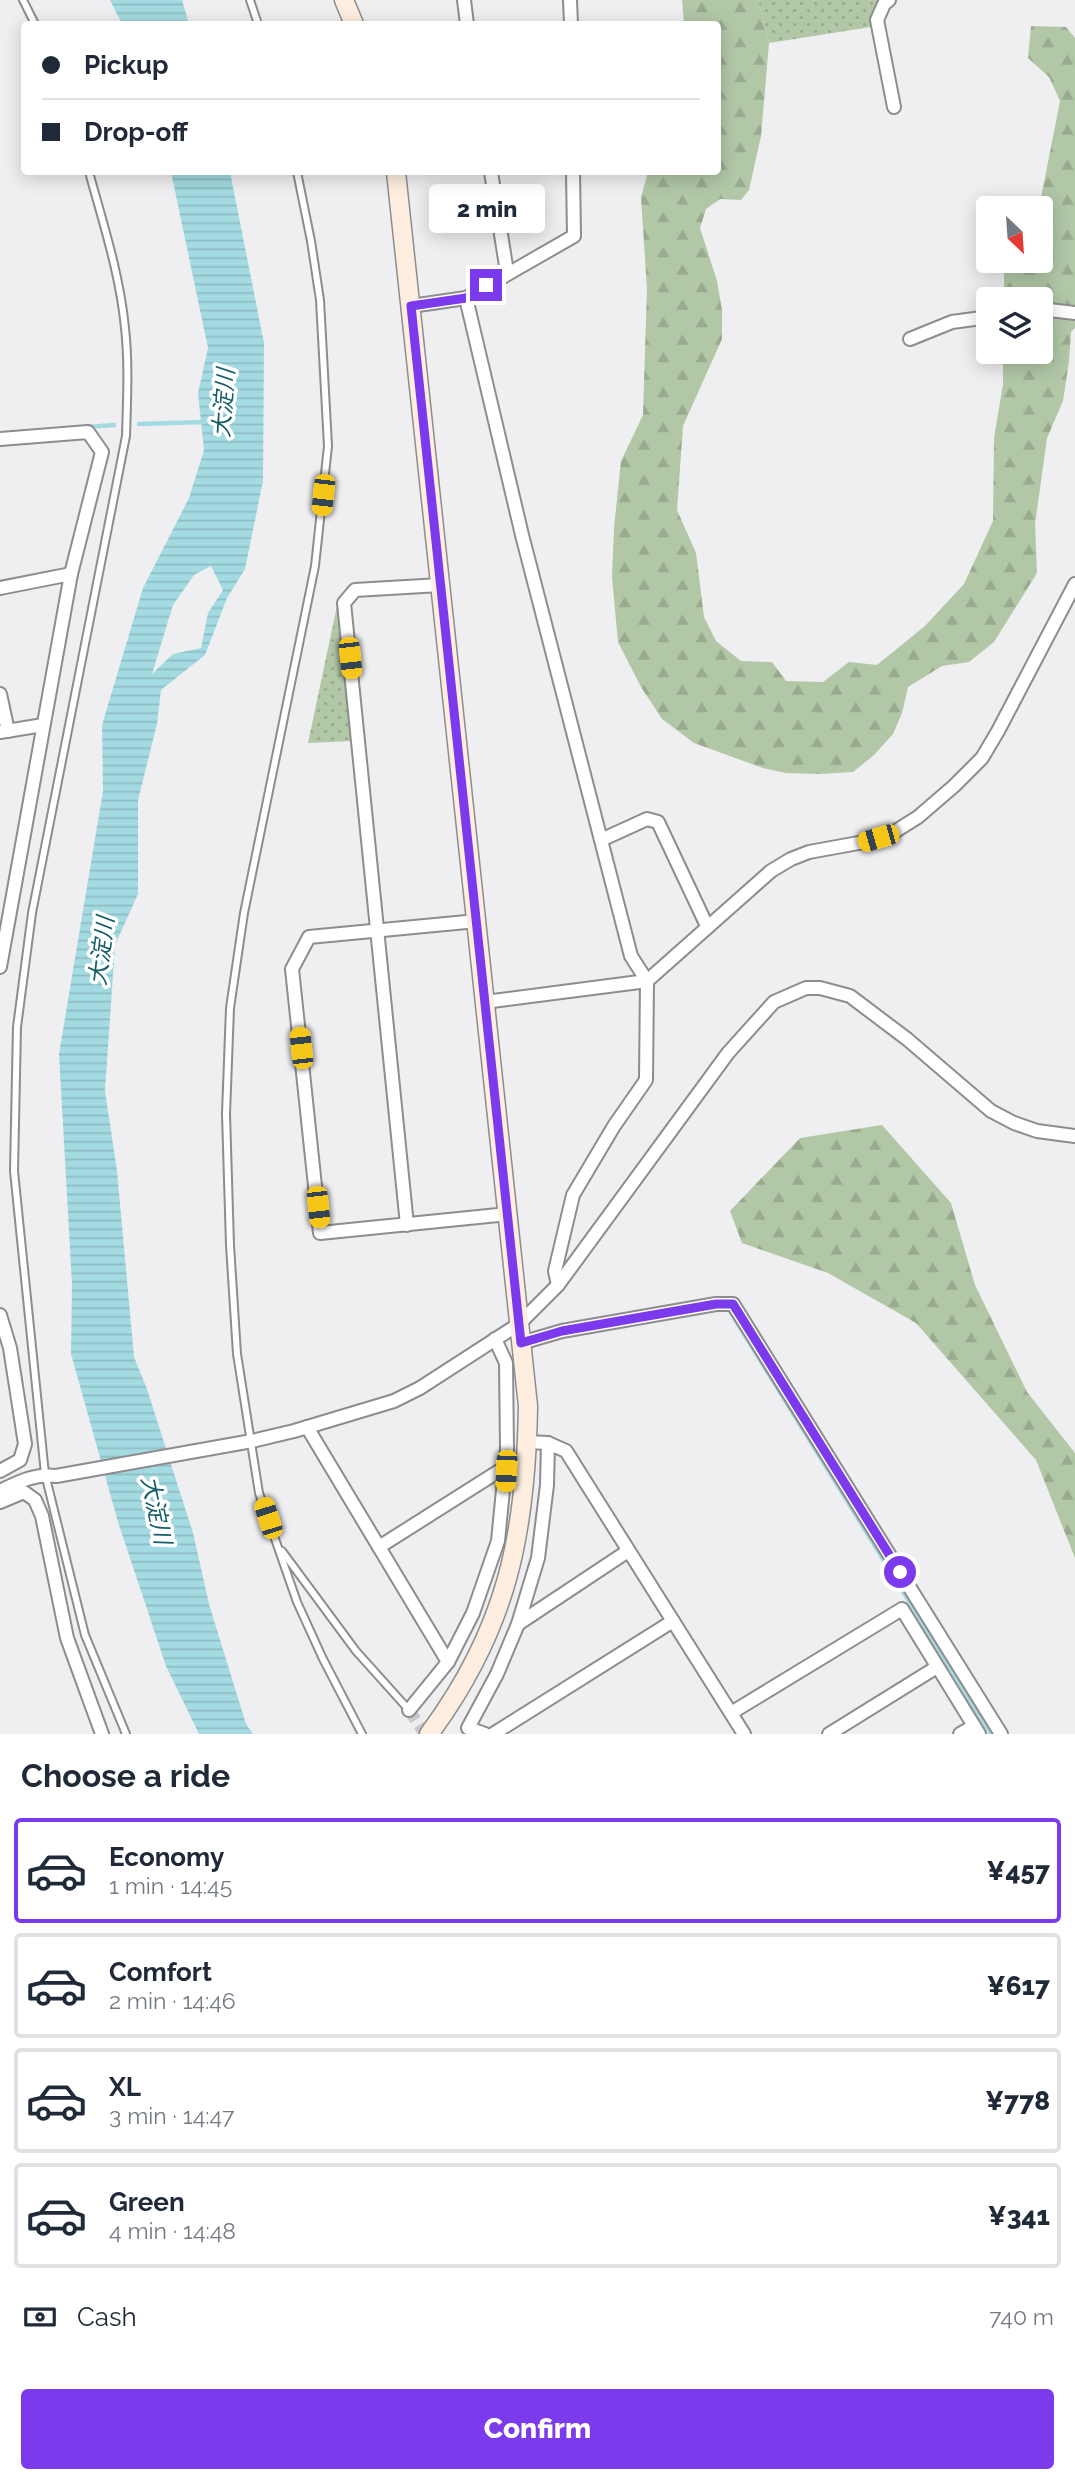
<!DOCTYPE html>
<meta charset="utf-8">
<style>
body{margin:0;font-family:Raleway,"Noto Sans JP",sans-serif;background:#f6f6f7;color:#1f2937;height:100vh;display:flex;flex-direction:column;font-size:26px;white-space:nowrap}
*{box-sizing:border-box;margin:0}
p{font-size:23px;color:#747a83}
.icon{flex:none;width:38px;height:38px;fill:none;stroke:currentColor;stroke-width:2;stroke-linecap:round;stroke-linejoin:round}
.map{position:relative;height:1734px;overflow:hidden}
.panel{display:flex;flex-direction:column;background:#fff;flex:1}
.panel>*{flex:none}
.hud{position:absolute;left:21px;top:21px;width:700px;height:154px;border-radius:7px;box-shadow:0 4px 18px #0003;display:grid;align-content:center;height:154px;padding:0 21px;background:#fff}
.needle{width:46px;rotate:155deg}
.fabs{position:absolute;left:976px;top:196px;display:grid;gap:14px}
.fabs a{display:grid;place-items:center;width:77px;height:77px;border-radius:7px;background:#fff;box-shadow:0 4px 18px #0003;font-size:35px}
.end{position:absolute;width:32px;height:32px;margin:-16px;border:9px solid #7c3aed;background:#fff;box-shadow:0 0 0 4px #fff}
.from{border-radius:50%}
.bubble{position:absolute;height:49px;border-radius:7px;background:#fff;box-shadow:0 4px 18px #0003;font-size:23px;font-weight:800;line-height:49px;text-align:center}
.car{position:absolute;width:21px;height:42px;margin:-21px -10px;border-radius:9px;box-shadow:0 0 5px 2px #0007;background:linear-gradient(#f5c518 24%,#345 0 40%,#f5c518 0 76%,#345 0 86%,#f5c518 0)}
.hud b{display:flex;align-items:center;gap:24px;height:66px;font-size:26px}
.hud b+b{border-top:2px solid #e0e1e3}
.hud i{width:18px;height:18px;background:#1f2937}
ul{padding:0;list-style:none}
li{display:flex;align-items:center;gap:21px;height:105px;margin:0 14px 10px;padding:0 7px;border:4px solid #e0e1e3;border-radius:7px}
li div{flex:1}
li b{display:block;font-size:26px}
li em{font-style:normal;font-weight:800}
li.on{border-color:#7c3aed}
li>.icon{width:63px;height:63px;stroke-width:1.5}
h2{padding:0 21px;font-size:32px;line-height:84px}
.pay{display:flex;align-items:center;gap:18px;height:77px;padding:0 21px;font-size:26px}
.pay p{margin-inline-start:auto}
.button{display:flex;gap:14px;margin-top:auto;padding:14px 21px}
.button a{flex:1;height:80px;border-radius:7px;background:#7c3aed;color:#fff;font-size:28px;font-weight:800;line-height:80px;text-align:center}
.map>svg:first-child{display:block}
.forest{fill:url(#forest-firs)}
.park{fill:url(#park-dots)}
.water{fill:url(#water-rules);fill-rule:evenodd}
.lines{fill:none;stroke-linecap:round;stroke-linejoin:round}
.stream{stroke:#a4dbe2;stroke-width:4.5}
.street-tunnel{stroke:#c9c8cb;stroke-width:12;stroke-dasharray:12 6;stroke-linecap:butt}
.lane-casing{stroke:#8d8d8f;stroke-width:10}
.street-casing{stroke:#8d8d8f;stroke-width:16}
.secondary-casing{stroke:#8d8d8f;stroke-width:21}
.lane{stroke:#fff;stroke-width:6}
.street{stroke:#fff;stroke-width:12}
.secondary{stroke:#fdeedf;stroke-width:18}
.route{stroke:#7c3aed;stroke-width:9}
.labels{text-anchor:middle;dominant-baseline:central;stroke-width:7;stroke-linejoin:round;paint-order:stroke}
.water-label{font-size:23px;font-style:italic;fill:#145e67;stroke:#fff}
</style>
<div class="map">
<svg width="1075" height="1734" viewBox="0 0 1075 1734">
<defs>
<pattern id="forest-firs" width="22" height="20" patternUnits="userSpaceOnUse" patternTransform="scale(1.75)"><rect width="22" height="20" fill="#b1c7a6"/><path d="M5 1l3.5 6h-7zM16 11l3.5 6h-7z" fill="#99ab8f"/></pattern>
<pattern id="park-dots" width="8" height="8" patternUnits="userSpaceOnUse" patternTransform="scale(1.75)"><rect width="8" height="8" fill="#b1c7a6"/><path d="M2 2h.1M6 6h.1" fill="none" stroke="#99ab8f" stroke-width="1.8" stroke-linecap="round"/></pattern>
<pattern id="water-rules" width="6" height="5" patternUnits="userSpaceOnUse" patternTransform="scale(1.75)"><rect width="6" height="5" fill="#a4dbe2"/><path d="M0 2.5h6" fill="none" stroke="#8ebcc2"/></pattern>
</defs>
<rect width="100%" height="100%" fill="#efeef1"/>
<!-- forest -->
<g class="forest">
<path d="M682 0H758L769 43 761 136 749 190 741 200 720 199 706 209 700 228 717 281 722 310V339L683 426 677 510 696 553 704 617 716 641 741 661 772 662 786 681 823 682 849 662 877 665 925 626 964 584 993 521 994 438 1003 384V352H1041V299H1004V270L1014 261H1041V208H1039L1060 101 1049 77 1028 58 1031 26 1066 27 1075 38V328L1071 332 1069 361 1063 401 1047 438 1035 524 1037 573 994 642 969 662 942 666 908 687 902 713 893 734 874 755 853 772 819 774 786 773 763 768 694 743 662 719 641 687 618 642 612 577 614 528 621 461 643 415 647 289 641 197 648 172H718V24H684Z"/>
<path d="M882 1125 951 1203 975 1285 1027 1392 1075 1453V1558L1036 1460 916 1323 828 1273 742 1243 730 1211 800 1138Z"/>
</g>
<!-- park -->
<g class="park">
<path d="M758 0H880L876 4 871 27 769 43Z"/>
<path d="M337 606 352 741 308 743Z"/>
</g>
<!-- water -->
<g class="water">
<path d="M110 0H182L189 24H122Z"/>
<path d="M171 172H230L264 343 263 481 245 569 227 598 205 655 161 690 157 724 138 800V894L115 945 105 1091 117 1171 134 1357 147 1389 193 1533 209 1604 246 1724 253 1734H199L166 1666 118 1522 71 1354 72 1284 59 1054 103 791 102 725 143 588 189 498 204 450 198 393 208 348ZM211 566 223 590 208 613 201 648 173 654 152 674 173 605 194 575Z"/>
</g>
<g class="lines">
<!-- stream -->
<g class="stream">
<path d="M139 424 205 422"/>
<path d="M88 427 114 425"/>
<path d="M730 1311 991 1734"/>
</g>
<!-- street-tunnel -->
<path class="street-tunnel" d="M409 1710 425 1734"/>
<defs>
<g id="lane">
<path d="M23 0 35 24"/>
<path d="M250 0 258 24"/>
<path d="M89 172C103 223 120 275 125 328 129 364 127 400 126 436L32 913 17 1027 14 1171 45 1474 85 1635 126 1734"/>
<path d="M297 172 311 241 320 300 328 446 315 566 244 913 230 1008 226 1114 230 1245 237 1354 259 1493 297 1602 323 1659 362 1734"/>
<path d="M282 1551 356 1651 409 1710"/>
</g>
<g id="street">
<path d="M464 0 467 24"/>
<path d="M570 0 571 24"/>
<path d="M889 0 884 4 877 20 894 107"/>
<path d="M491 172 507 272"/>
<path d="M466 298 522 535 631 956 647 981 646 1080 614 1126 573 1195 555 1271 558 1285"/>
<path d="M411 306 466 298 574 236 573 172"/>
<path d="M1041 309 1075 313"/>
<path d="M910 339 952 322 989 317"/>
<path d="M0 439 88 432 102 452 71 574 0 967"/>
<path d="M0 588 71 574"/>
<path d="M0 694 8 731"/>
<path d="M0 732 43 725"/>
<path d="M601 840 647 819 658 822 707 926"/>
<path d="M477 921 309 937 292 969 320 1233 508 1214"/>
<path d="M485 1002 647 981 771 871 791 859 809 852 864 842 891 834 918 817 954 786 982 758 998 731 1075 584"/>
<path d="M407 1225 344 603 355 590 440 585"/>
<path d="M0 1315 10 1348 25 1444 20 1460 0 1471"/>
<path d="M521 1343 562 1331 716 1304H733L1001 1734"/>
<path d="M307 1427 448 1662 473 1613 498 1541 507 1449 506 1363 495 1339"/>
<path d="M527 1442 548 1443 566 1451 744 1734"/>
<path d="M0 1491C18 1482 36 1473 56 1476L252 1441 294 1431 394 1401 420 1388 519 1324 558 1285 728 1053 774 1002 806 988H820L850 996 907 1039 991 1111 1014 1123 1037 1131 1075 1136"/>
<path d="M0 1502 24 1492 35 1500 42 1516 67 1638 102 1734"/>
<path d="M379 1547 499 1471H506"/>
<path d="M518 1624 628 1551"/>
<path d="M409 1710 448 1662"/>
<path d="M731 1713 902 1609 979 1734"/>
<path d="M485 1734 468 1728 497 1674 518 1624 538 1558 547 1485 548 1443"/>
<path d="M493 1734 673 1621"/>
<path d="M829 1734 937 1667"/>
<path d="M960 1734 974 1726"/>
</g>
<g id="secondary">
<path d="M344 0 354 24"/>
<path d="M396 172 528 1406C526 1534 507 1629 429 1734"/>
</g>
</defs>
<!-- lane casing -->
<use href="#lane" class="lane-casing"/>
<!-- street casing -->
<use href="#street" class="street-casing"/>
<!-- secondary casing -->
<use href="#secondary" class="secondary-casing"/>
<!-- lane -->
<use href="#lane" class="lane"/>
<!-- street -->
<use href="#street" class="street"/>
<!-- secondary -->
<use href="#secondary" class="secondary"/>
</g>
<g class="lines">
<!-- route -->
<path class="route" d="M486 285 466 298 411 306 521 1343 562 1331 716 1304H733L900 1572"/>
</g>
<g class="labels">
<!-- water labels -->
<g class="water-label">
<text transform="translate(223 403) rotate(-86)">大淀川</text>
<text transform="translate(101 951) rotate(-83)">大淀川</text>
<text transform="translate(157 1510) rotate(78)">大淀川</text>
</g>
</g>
</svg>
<div class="fabs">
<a><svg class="needle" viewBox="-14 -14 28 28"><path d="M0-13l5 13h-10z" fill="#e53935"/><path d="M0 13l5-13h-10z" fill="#747a83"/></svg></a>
<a><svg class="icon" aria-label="layers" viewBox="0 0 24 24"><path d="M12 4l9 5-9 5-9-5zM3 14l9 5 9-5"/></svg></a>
</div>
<i class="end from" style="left:900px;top:1572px"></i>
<i class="end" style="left:486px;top:285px"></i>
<div class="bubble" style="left:429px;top:184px;width:116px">2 min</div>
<i class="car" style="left:323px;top:495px;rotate:186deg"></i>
<i class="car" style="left:350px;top:658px;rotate:174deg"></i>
<i class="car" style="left:878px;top:838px;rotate:254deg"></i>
<i class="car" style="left:301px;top:1048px;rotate:354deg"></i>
<i class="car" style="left:318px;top:1207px;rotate:174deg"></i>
<i class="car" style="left:506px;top:1471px;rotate:183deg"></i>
<i class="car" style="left:268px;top:1518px;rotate:342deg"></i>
<div class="hud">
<b><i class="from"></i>Pickup</b>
<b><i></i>Drop-off</b>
</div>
</div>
<section class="panel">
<h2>Choose a ride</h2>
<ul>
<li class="on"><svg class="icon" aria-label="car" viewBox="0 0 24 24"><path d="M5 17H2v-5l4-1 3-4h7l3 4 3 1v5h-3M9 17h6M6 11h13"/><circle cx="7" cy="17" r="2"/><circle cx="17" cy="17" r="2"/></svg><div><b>Economy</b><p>1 min · 14:45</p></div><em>¥457</em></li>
<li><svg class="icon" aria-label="car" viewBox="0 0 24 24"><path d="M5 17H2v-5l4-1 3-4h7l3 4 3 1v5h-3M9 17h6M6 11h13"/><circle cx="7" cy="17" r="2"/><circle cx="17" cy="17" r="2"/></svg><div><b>Comfort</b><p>2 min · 14:46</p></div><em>¥617</em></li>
<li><svg class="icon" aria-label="car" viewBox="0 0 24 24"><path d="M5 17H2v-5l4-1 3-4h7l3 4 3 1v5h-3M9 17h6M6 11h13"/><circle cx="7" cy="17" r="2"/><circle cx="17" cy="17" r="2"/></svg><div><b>XL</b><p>3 min · 14:47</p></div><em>¥778</em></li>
<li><svg class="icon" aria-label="car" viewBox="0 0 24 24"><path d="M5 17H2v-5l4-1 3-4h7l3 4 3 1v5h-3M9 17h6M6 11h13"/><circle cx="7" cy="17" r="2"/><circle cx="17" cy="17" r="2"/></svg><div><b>Green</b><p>4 min · 14:48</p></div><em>¥341</em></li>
</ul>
<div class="pay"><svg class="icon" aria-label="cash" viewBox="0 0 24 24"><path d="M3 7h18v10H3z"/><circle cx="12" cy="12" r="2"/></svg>Cash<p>740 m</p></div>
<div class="button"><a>Confirm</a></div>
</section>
